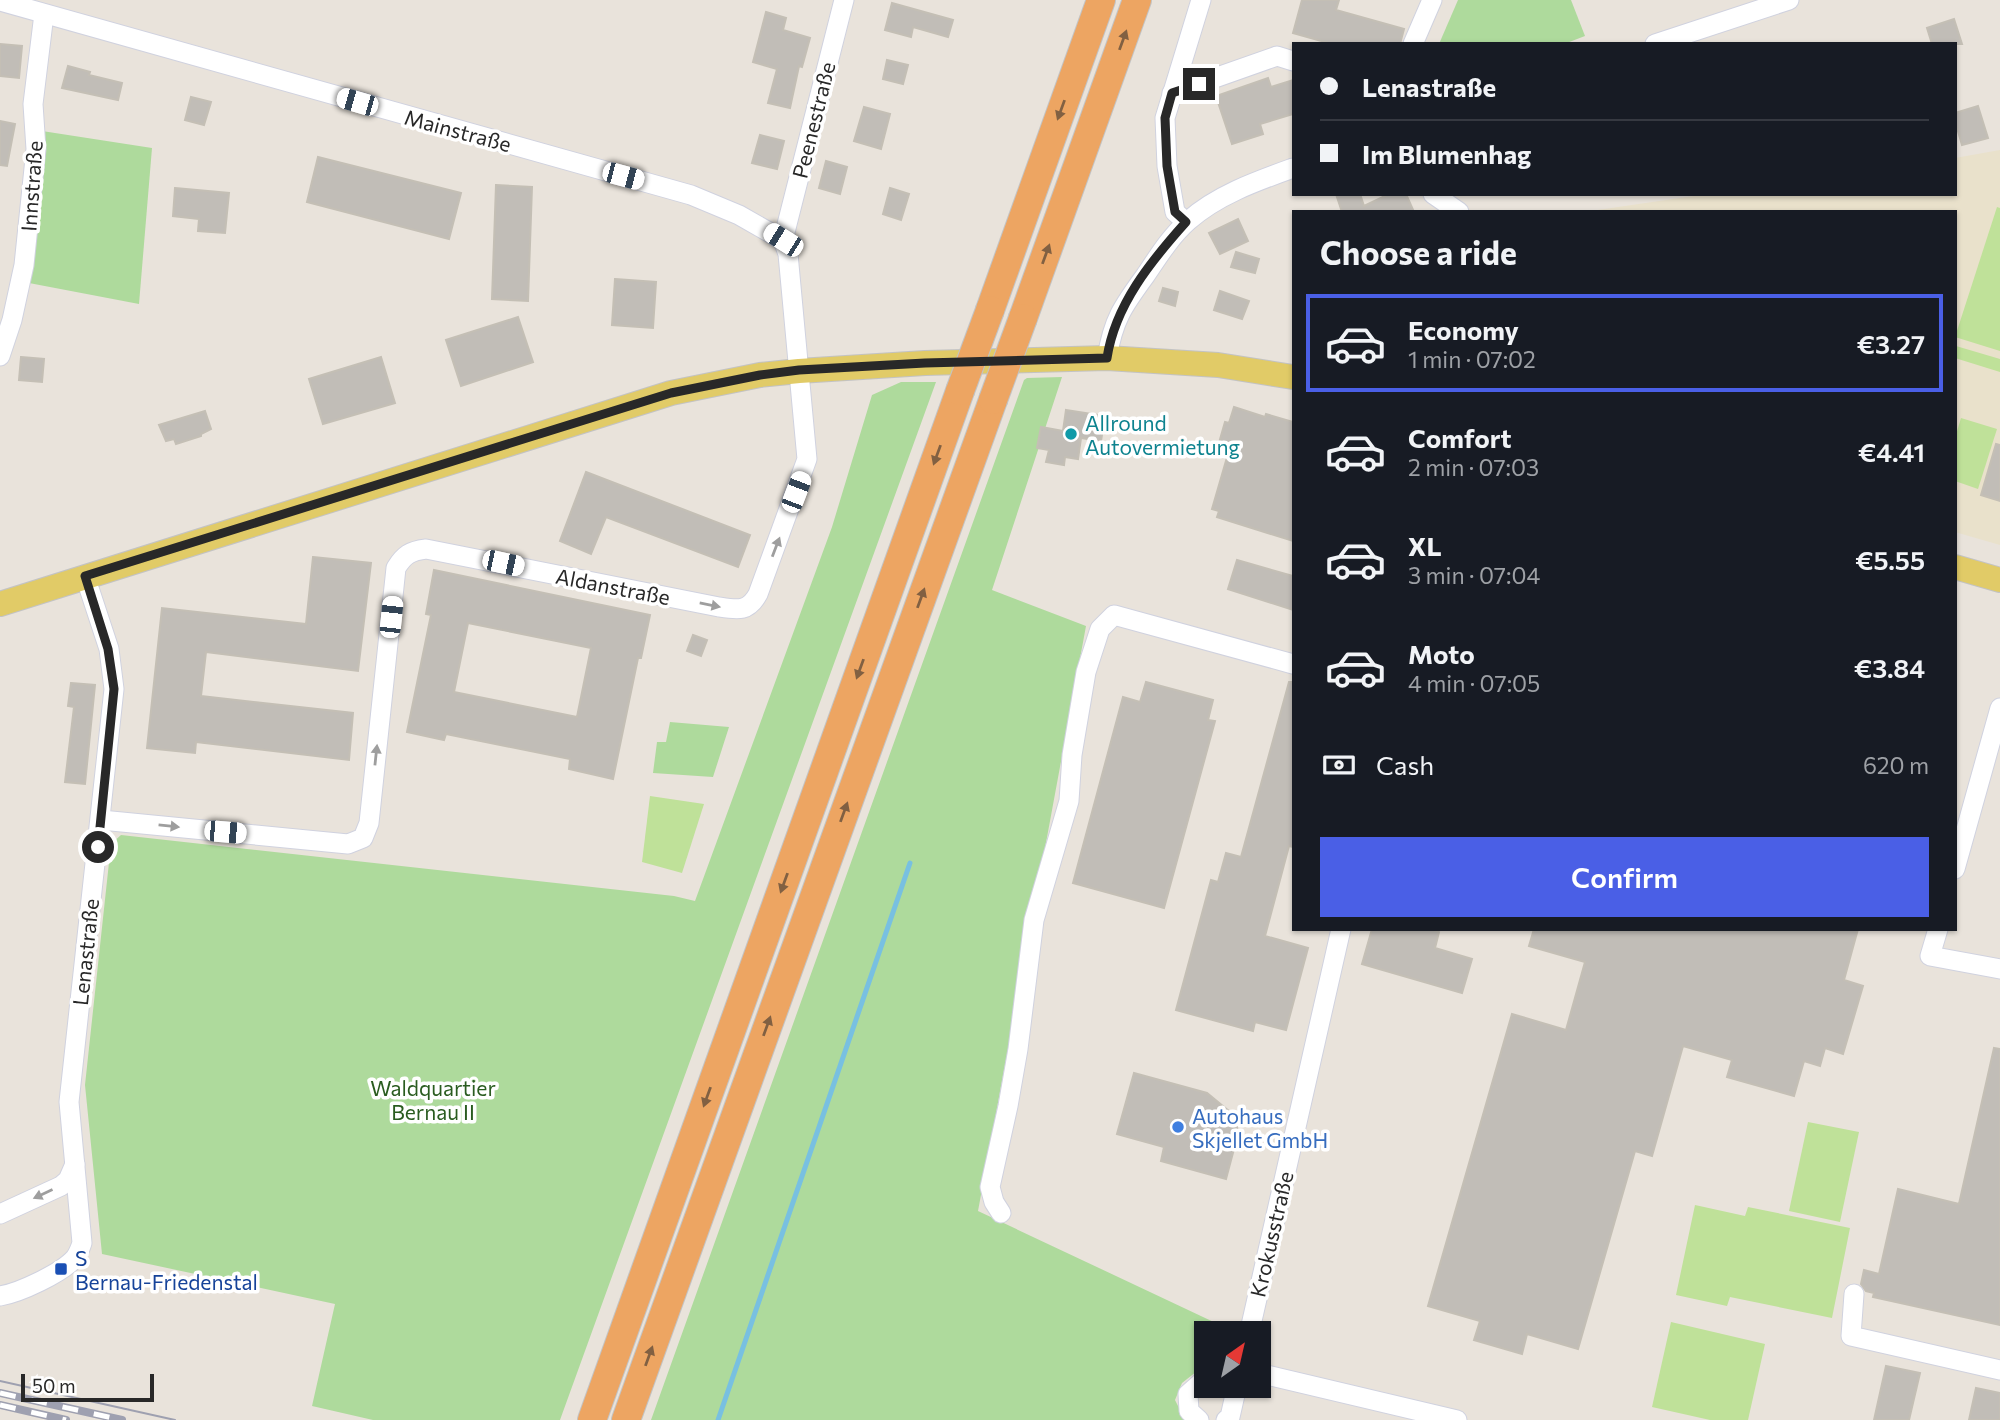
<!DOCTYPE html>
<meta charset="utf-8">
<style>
body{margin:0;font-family:Commissioner,sans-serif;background:#20242c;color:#f1f3f6;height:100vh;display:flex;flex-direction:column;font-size:26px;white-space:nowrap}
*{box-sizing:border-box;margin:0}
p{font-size:23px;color:#9ea1a6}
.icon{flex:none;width:38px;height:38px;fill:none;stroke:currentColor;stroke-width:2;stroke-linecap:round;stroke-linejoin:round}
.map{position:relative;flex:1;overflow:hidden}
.details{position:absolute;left:1292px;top:210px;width:665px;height:721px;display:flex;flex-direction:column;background:#171b24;border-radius:0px;box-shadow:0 2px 5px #0004}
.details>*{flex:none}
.top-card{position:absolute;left:1292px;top:42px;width:665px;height:154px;border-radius:0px;box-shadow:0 2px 5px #0004;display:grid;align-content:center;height:154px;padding:0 28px;background:#171b24}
.needle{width:46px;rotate:34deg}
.tools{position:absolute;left:1194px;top:1321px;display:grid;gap:14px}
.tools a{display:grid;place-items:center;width:77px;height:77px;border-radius:0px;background:#171b24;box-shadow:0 2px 5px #0004;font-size:35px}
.scale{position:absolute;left:21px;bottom:18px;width:133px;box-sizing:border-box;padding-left:7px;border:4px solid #282828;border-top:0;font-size:19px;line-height:24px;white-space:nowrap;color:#282828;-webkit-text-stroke:5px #fff;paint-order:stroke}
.end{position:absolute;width:32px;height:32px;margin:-16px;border:9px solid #282828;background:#fff;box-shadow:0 0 0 4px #fff}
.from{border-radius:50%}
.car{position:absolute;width:21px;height:42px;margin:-21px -10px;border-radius:9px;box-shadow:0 0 5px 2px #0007;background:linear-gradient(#fff 24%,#345 0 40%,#fff 0 76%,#345 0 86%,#fff 0)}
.top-card b{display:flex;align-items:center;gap:24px;height:66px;font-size:26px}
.top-card b+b{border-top:2px solid #363941}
.top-card i{width:18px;height:18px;background:#f1f3f6}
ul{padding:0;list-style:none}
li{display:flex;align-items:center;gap:21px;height:98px;margin:0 14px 10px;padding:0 14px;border:4px solid transparent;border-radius:0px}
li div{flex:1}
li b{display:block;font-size:26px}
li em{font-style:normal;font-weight:600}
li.active{border-color:#4a5fe6}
li>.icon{width:63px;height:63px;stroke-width:1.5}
h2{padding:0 28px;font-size:32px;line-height:84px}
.pay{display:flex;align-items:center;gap:18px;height:77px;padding:0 28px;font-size:26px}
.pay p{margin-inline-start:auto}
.primary-button{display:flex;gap:14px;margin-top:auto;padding:14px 28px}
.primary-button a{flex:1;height:80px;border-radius:0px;background:#4a5fe6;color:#fff;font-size:28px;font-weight:600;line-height:80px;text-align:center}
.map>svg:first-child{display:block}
.education{fill:#e9e1cb}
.green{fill:#aeda9c}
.pitch{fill:#bfe199}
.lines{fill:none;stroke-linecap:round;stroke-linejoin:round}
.stream{stroke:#78c0e1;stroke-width:5}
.building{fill:#c1bdb7;stroke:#c4bfb5;stroke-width:2;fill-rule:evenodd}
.minor-casing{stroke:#d0d2df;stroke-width:21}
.major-casing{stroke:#c3c3c3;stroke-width:26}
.highway-casing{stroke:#c3c3c3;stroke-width:30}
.minor{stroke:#fff;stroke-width:19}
.major{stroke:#e1cb67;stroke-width:24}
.highway{stroke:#eda562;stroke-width:28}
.tram{stroke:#9ea0b0;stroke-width:2}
.rail-casing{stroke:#9ea0b0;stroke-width:8}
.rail{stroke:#fff;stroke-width:5;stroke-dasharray:16;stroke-linecap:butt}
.highway-bridge-casing{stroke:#c3c3c3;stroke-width:30;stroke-linecap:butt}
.highway-bridge{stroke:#eda562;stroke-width:28}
.oneway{fill:#816042}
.oneway2{fill:#9e9e9e}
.route{stroke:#282828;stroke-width:9}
.culture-dot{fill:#0f9aa8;stroke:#fff;stroke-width:2.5}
.shop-dot{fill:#3f7fe0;stroke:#fff;stroke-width:2.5}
.transit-dot{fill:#1a4fb4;stroke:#fff;stroke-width:2.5}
.labels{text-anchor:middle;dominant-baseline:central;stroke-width:7;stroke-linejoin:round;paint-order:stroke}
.street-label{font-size:21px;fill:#282828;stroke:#fff}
.culture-label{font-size:21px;fill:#0d838f;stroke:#fff;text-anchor:start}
.park-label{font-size:21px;fill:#2a5c20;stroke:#fff}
.shop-label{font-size:21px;fill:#366cbe;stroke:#fff;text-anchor:start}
.transit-label{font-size:21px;fill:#164399;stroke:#fff;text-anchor:start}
</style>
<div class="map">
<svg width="2000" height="1420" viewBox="0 0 2000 1420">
<rect width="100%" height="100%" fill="#e9e3db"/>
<!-- education -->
<path class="education" d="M2000 150V545L1955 532V212H1584L1707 194H1955V158Z"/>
<!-- green -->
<g class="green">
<path d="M1458 0H1571L1585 36 1564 44H1439Z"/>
<path d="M42 131 152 148 139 304 29 283Z"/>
<path d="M1062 377 992 590 1086 626 978 1211 1237 1333 1206 1334V1364L1182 1383 1175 1400 1185 1420H651L1024 380 1027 378Z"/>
<path d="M901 382H936L560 1420H373L312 1406 335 1304 102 1254 85 1085 111 844 121 835 674 896 695 901 832 527 872 395Z"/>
<path d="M670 722 729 727 713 777 653 773 657 742H666Z"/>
</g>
<!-- pitch -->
<g class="pitch">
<path d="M1997 207 2000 208V351L1955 337Z"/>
<path d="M1956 346 2000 359V372L1955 358Z"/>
<path d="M1961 418 1997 429 1978 489 1955 481V438Z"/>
<path d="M650 796 704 804 682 873 642 862Z"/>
<path d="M1808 1122 1859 1132 1840 1222 1789 1211Z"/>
<path d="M1695 1205 1745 1216 1748 1207 1850 1228 1832 1318 1730 1297 1727 1306 1676 1295Z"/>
<path d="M1671 1322 1765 1344 1748 1420H1710L1652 1407Z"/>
</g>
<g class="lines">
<!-- stream -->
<path class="stream" d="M718 1420 910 863"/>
</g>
<!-- building -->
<g class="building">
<path d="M1302 0H1339L1336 10 1404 29 1400 44H1332L1293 33Z"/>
<path d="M892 3 953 20 948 37 913 27 911 37 885 30Z"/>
<path d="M766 12 786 18 783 30 810 38 802 67 799 66 790 108 768 103 777 69 753 62Z"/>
<path d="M1954 19 1962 44H1932L1927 28Z"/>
<path d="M0 44 22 46 19 78 0 76Z"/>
<path d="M887 60 908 65 903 84 883 79Z"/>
<path d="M68 66 90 72 89 75 122 83 118 100 62 88Z"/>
<path d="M1268 78 1271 87 1293 80V114L1260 124 1263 134 1232 144 1216 96Z"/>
<path d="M191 97 211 102 204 125 185 120Z"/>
<path d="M1978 106 1988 138 1962 145 1955 121V113Z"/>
<path d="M864 107 890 114 881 149 854 141Z"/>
<path d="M0 121 15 124 7 166 0 165Z"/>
<path d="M760 135 784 141 777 169 752 163Z"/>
<path d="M318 157 461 193 449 239 307 202Z"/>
<path d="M826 161 847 167 840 194 819 188Z"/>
<path d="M496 185 532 187 528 301 492 299Z"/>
<path d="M175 188 229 193 225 233 198 231 199 219 173 216Z"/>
<path d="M890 188 909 194 901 220 883 214Z"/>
<path d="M1336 194H1360L1364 206 1389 194H1406L1414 212H1342Z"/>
<path d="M1238 219 1248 241 1220 254 1209 233Z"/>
<path d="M1236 252 1259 259 1255 273 1231 267Z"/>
<path d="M615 279 656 282 653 328 612 325Z"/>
<path d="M1163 288 1178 292 1175 306 1159 301Z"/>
<path d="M1220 291 1249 301 1242 319 1214 310Z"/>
<path d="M518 317 533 362 461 386 446 340Z"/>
<path d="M21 357 44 359 42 382 19 380Z"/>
<path d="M381 357 395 403 323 424 309 379Z"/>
<path d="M1234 407 1265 417 1266 414 1293 422V541L1217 517 1219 511 1212 509 1230 447 1219 443 1225 422 1229 423Z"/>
<path d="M1066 410 1105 416 1101 441 1081 438 1078 459 1065 457 1064 465 1046 462 1049 450 1037 448 1041 427 1063 431Z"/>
<path d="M205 411 211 429 201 434V436L176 444 174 439 166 441 159 425Z"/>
<path d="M1996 444 2000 445V501L1981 495Z"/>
<path d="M586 472 750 535 738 567 606 517 591 554 560 541Z"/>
<path d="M313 557 371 563 358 671 206 652 201 696 353 713 349 760 196 742 195 753 147 748 162 608 306 624Z"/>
<path d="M1237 560 1293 576V610L1228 589Z"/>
<path d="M434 570 650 615 641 658H638L613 779 569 769 570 759 446 734 444 740 407 732 431 615 426 614ZM468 623 591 648 577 717 454 692Z"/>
<path d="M693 635 707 640 701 656 687 651Z"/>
<path d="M1146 682 1213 700 1208 720 1215 721 1164 908 1073 883 1123 697 1140 702Z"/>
<path d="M1289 682H1293V847L1289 846 1265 936 1308 948 1286 1030 1255 1022 1253 1031 1176 1010 1211 880 1218 882 1226 853 1241 857Z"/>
<path d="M71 683 95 685 85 784 65 782 74 707 68 706Z"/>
<path d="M1372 929H1431L1439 932 1435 948 1472 959 1462 993 1362 964Z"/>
<path d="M1534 929H1858L1844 980 1863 986 1843 1054 1825 1048 1820 1066 1804 1061 1794 1096 1727 1077 1732 1060 1683 1046 1652 1156 1635 1151 1578 1349 1527 1334 1522 1354 1474 1340 1480 1321 1428 1306 1512 1014 1566 1030 1585 962 1529 946Z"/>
<path d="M1994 1048 2000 1049V1325L1873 1297 1874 1293 1866 1291 1861 1284 1864 1270 1879 1274 1898 1189 1959 1204Z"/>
<path d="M1134 1073 1207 1093 1230 1112 1236 1121 1238 1134 1226 1179 1161 1161 1164 1147 1117 1134Z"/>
<path d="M1886 1366 1920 1373 1909 1420H1874Z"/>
<path d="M1976 1388 2000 1393V1420H1969Z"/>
</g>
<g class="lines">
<defs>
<g id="minor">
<path d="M0 1 691 195 739 215 783 240 788 254 807 459 758 594C748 612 738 610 719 607L426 549C410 551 404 555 396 568L369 823 363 838 348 844 101 820"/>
<path d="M1413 44 1432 0"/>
<path d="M1655 44 1789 0"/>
<path d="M1172 93 1277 56 1293 61"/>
<path d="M1433 194 1459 212"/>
<path d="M1186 222 1175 212 1167 166 1165 118 1201 0"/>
<path d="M783 240 844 0"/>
<path d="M0 356 12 320 24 265 36 149 33 104 44 14"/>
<path d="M1107 358C1113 320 1123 306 1145 276 1158 257 1170 237 1188 221 1217 195 1257 181 1293 168"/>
<path d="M1955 869 2000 708"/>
<path d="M1938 929 1930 956 2000 969"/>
<path d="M1001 1213 994 1202 990 1187 1008 1106 1018 1049 1034 920 1069 801 1072 755 1086 672 1100 629 1114 615 1293 664"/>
<path d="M0 1214 61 1186 68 1180 75 1164"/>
<path d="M1854 1294 1851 1336 2000 1370"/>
<path d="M0 1296C19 1293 62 1273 75 1258 78 1254 80 1249 82 1243L69 1102 114 689 109 649 85 576"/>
<path d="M1249 1334 1341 929"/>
<path d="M1258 1373 1457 1420"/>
<path d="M1199 1420 1189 1411 1188 1394 1206 1378"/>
<path d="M1226 1420 1230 1417 1237 1386"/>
</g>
<g id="major">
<path d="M1955 567 2000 580"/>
<path d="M0 604 671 393 760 375 799 371 925 363 1107 358 1218 365 1293 377"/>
</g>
<g id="highway">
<path d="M990 310 1101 0"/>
<path d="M1023 318 1137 0"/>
<path d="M592 1420 960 391"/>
<path d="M626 1420 993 400"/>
</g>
</defs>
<!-- minor casing -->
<use href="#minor" class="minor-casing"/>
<!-- major casing -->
<use href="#major" class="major-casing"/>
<!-- highway casing -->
<use href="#highway" class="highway-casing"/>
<!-- minor -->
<use href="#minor" class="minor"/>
<!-- major -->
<use href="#major" class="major"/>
<!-- highway -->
<use href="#highway" class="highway"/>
<!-- tram -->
<path class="tram" d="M0 1381 175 1420"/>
<defs>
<g id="rail">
<path d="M0 1393 122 1420"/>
<path d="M0 1405 66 1420"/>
</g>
</defs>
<!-- rail casing -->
<use href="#rail" class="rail-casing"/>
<!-- rail -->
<use href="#rail" class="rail"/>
<defs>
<g id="highway-bridge">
<path d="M960 391 990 310"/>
<path d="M993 400 1023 318"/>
</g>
</defs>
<!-- highway-bridge casing -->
<use href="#highway-bridge" class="highway-bridge-casing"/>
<!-- highway-bridge -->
<use href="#highway-bridge" class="highway-bridge"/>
</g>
<!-- one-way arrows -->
<defs><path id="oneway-solid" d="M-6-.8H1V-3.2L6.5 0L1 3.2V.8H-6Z" transform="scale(1.75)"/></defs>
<g class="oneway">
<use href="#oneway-solid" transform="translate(1123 40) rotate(-70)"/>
<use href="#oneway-solid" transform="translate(1061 110) rotate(110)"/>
<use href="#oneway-solid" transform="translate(1046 254) rotate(-70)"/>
<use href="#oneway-solid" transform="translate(937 455) rotate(110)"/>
<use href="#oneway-solid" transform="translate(921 598) rotate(-70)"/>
<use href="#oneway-solid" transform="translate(860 669) rotate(110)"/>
<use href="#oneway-solid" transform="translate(844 812) rotate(-70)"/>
<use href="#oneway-solid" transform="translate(784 883) rotate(110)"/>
<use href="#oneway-solid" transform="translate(767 1026) rotate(-70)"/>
<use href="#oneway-solid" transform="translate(707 1097) rotate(110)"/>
<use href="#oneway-solid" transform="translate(649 1356) rotate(-70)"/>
</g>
<g class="oneway2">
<use href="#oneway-solid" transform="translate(776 547) rotate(-69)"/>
<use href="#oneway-solid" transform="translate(710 605) rotate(11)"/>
<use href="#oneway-solid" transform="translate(376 755) rotate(-84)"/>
<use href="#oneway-solid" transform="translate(169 826) rotate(6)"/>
<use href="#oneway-solid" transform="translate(43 1194) rotate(155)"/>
</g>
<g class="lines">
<!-- route -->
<path class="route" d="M98 847 114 689 108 649 85 576 671 393 760 375 799 370 925 363 1107 358C1115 305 1151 261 1186 222L1175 212 1167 166 1165 118 1172 93 1199 84"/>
</g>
<!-- markers -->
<circle class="culture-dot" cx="1071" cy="434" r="7"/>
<circle class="shop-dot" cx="1178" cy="1127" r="7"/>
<rect class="transit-dot" x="54" y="1262" width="14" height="14" rx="3.5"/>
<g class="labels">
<!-- street labels -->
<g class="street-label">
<text transform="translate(813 120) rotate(-76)">Peenestraße</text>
<text transform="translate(458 130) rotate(15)">Mainstraße</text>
<text transform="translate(31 186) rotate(-86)">Innstraße</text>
<text transform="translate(613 586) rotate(11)">Aldanstraße</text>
<text transform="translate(85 952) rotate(-84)">Lenastraße</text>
<text transform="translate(1271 1234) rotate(-77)">Krokusstraße</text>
</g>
<!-- culture labels -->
<g class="culture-label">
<text x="1085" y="422">Allround<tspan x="1085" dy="24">Autovermietung</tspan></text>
</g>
<!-- park labels -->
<g class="park-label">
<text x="433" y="1087">Waldquartier<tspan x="433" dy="24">Bernau II</tspan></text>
</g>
<!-- shop labels -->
<g class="shop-label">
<text x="1192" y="1115">Autohaus<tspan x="1192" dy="24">Skjellet GmbH</tspan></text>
</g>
<!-- transit labels -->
<g class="transit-label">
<text x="75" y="1257">S<tspan x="75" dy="24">Bernau-Friedenstal</tspan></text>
</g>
</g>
</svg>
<div class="tools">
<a><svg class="needle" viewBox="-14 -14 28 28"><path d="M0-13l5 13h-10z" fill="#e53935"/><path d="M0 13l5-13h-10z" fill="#9ea1a6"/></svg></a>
</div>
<div class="scale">50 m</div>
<i class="end from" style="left:98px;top:847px"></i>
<i class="end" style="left:1199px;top:84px"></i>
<i class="car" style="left:357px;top:102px;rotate:286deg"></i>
<i class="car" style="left:623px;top:176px;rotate:105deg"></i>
<i class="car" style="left:783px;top:240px;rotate:302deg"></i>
<i class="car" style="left:796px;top:492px;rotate:21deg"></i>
<i class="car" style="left:503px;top:563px;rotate:102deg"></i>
<i class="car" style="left:391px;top:617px;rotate:6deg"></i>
<i class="car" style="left:225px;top:832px;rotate:95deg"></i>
<div class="top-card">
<b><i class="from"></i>Lenastraße</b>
<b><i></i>Im Blumenhag</b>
</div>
<section class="details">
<h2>Choose a ride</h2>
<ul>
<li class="active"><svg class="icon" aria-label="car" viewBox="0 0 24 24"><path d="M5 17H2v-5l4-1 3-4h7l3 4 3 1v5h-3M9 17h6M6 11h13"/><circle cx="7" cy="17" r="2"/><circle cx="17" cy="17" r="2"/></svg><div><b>Economy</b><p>1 min · 07:02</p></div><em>€3.27</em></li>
<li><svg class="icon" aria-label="car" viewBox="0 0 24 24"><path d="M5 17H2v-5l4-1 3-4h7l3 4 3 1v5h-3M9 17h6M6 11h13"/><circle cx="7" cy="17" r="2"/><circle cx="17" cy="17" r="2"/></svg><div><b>Comfort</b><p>2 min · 07:03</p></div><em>€4.41</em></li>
<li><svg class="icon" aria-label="car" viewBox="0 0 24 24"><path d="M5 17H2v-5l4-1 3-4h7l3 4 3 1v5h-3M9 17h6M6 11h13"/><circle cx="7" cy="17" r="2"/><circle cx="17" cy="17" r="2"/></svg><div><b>XL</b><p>3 min · 07:04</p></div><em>€5.55</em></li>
<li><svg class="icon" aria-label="car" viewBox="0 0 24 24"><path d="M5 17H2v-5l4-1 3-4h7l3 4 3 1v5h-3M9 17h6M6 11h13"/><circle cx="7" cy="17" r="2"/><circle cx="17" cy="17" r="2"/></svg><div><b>Moto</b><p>4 min · 07:05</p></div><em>€3.84</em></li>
</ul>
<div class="pay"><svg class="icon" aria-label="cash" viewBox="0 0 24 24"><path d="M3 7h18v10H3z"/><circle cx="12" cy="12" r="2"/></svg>Cash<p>620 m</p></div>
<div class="primary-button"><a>Confirm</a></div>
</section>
</div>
